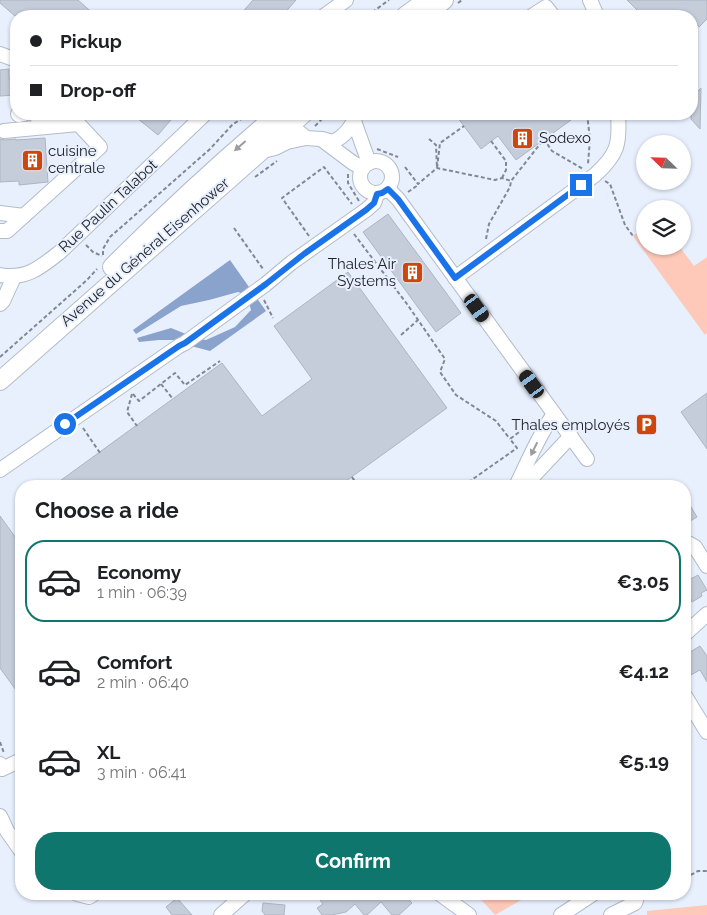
<!DOCTYPE html>
<meta charset="utf-8">
<style>
body{margin:0;font-family:Raleway,sans-serif;background:#f6f6f6;color:#202124;height:100vh;display:flex;flex-direction:column;font-size:19px;white-space:nowrap}
*{box-sizing:border-box;margin:0}
p{font-size:16px;color:#757577}
.icon{flex:none;width:28px;height:28px;fill:none;stroke:currentColor;stroke-width:2;stroke-linecap:round;stroke-linejoin:round}
.map{position:relative;flex:1;overflow:hidden}
.details{position:absolute;left:15px;top:480px;width:676px;height:420px;display:flex;flex-direction:column;background:#fff;border-radius:20px;box-shadow:0 1px 4px #0004}
.details>*{flex:none}
.banner{position:absolute;left:10px;top:10px;width:688px;height:110px;border-radius:20px;box-shadow:0 1px 4px #0004;display:grid;align-content:center;height:110px;padding:0 20px;background:#fff}
.needle{width:32px;rotate:293deg}
.fabs{position:absolute;left:636px;top:135px;display:grid;gap:10px}
.fabs a{display:grid;place-items:center;width:55px;height:55px;border-radius:50%;background:#fff;box-shadow:0 1px 4px #0004;font-size:25px}
.end{position:absolute;width:22px;height:22px;margin:-11px;border:6px solid #1a73e8;background:#fff;box-shadow:0 0 0 2px #fff}
.from{border-radius:50%}
.car{position:absolute;width:15px;height:30px;margin:-15px -8px;border-radius:6px;box-shadow:0 0 4px 1px #0007;background:linear-gradient(#222 24%,#8ab4d8 0 40%,#222 0 76%,#8ab4d8 0 86%,#222 0)}
.banner b{display:flex;align-items:center;gap:18px;height:48px;font-size:19px}
.banner b+b{border-top:1px solid #e0e0e0}
.banner i{width:12px;height:12px;background:#202124}
ul{padding:0;list-style:none}
li{display:flex;align-items:center;gap:15px;height:82px;margin:0 10px 8px;padding:0 10px;border:2px solid transparent;border-radius:20px}
li div{flex:1}
li b{display:block;font-size:19px}
li em{font-style:normal;font-weight:700}
li.selected{border-color:#0f766e}
li>.icon{width:45px;height:45px;stroke-width:1.5}
h2{padding:0 20px;font-size:22px;line-height:60px}
.action{display:flex;gap:10px;margin-top:auto;padding:10px 20px}
.action a{flex:1;height:58px;border-radius:20px;background:#0f766e;color:#fff;font-size:20px;font-weight:700;line-height:58px;text-align:center}
.map>svg:first-child{display:block}
.green{fill:#fec9b8}
.water{fill:#8aa3cc}
.building{fill:#c5cdda;stroke:#adb5c2}
.lines{fill:none;stroke-linecap:round;stroke-linejoin:round}
.minor-casing{stroke:#b4bcc9;stroke-width:16}
.major-casing{stroke:#b4bcc9;stroke-width:20}
.path{stroke:#828891;stroke-width:2;stroke-dasharray:4 2.5;stroke-linecap:butt}
.minor{stroke:#fff;stroke-width:14}
.major{stroke:#fff;stroke-width:18}
.oneway{fill:#9b9c9e}
.route{stroke:#1a73e8;stroke-width:6}
.labels{text-anchor:middle;dominant-baseline:central;stroke-width:4;stroke-linejoin:round;paint-order:stroke}
.poi-label{font-size:15px;fill:#202328;stroke:#e8f0fe;text-anchor:start}
.street-label{font-size:15px;fill:#202328;stroke:#e8f0fe}
</style>
<div class="map">
<svg width="707" height="915" viewBox="0 0 707 915">
<rect width="100%" height="100%" fill="#e8f0fe"/>
<!-- green -->
<g class="green">
<path d="M645 227V246H679L694 266 707 257V333L705 335 633 236Z"/>
<path d="M476 894H532L495 915Z"/>
<path d="M707 905V915H647V911Z"/>
</g>
<!-- water -->
<g class="water">
<path d="M230 260 249 287 241 293 238 292 209 300 181 306 136 334 133 330Z"/>
<path d="M256 297 266 311 210 351 191 346 199 339 206 340 235 327 251 310 249 303Z"/>
<path d="M171 328 186 334 177 341 175 340H159L139 342 137 338Z"/>
</g>
<!-- building -->
<g class="building">
<path d="M0 0H78L96 16H15L0 3Z"/>
<path d="M253 0H296L282 16H239Z"/>
<path d="M627 0H707V19L699 27 696 24 691 29V16H643Z"/>
<path d="M9 69V79L16 78V95L0 96V70Z"/>
<path d="M701 88 700 129 691 119V98Z"/>
<path d="M132 114H176L158 135Z"/>
<path d="M464 114H566L571 120 516 160 498 136 481 149 458 118Z"/>
<path d="M45 138 48 182 19 185V181L0 182V139L5 140 16 139V140Z"/>
<path d="M388 214 461 313 436 332 363 232Z"/>
<path d="M348 272 447 408 339 486H53L222 363 262 416 312 379 274 326Z"/>
<path d="M707 393V449L681 412Z"/>
<path d="M685 497 697 517 685 524Z"/>
<path d="M0 516 21 545V697L0 668Z"/>
<path d="M698 575 707 590 701 593 702 596 692 602 691 599 685 603V582Z"/>
<path d="M700 646 707 656V682L700 670 689 676 685 669V655Z"/>
<path d="M327 894H403L412 903 399 915H392L381 902 367 915H364L355 904 346 912 331 915H322L317 908 323 904 320 900Z"/>
<path d="M177 898 192 915H172L166 907Z"/>
<path d="M263 903 285 905 284 915H265L262 911Z"/>
</g>
<g class="lines">
<defs>
<g id="minor">
<path d="M590 0 597 16"/>
<path d="M324 16 346 0"/>
<path d="M532 16 546 7 553 16"/>
<path d="M0 54 16 60"/>
<path d="M18 114 19 115 24 114"/>
<path d="M35 114 45 127"/>
<path d="M353 114 354 121 369 163"/>
<path d="M283 119 306 138 321 139 353 163 363 168"/>
<path d="M4 131 78 124"/>
<path d="M322 139 333 142C345 136 352 128 356 115"/>
<path d="M263 151 275 148 287 142 306 138"/>
<circle cx="376" cy="177" r="16"/>
<path d="M388 189 398 199 587 459"/>
<path d="M0 213 24 216"/>
<path d="M0 231H7L100 147 69 114"/>
<path d="M0 275C26 280 41 267 60 252L205 114"/>
<path d="M455 278 595 175C618 154 620 144 618 114"/>
<path d="M0 304 3 301 14 277"/>
<path d="M0 470 179 346 185 343 266 284 291 263 366 210 374 203 377 194"/>
<path d="M516 486C528 462 538 436 554 414"/>
<path d="M524 486 571 436"/>
<path d="M685 545 688 543 695 547 707 566"/>
<path d="M685 634 707 614"/>
<path d="M685 696 707 732"/>
<path d="M0 764 2 769 21 760"/>
<path d="M0 816 7 831 21 851"/>
<path d="M77 894 89 897 94 894"/>
<path d="M440 894 469 915"/>
<path d="M221 915 245 894"/>
<path d="M561 915 593 894"/>
<path d="M611 915 635 903 638 894"/>
</g>
<g id="major">
<path d="M405 16 427 0"/>
<path d="M424 16 444 0"/>
<path d="M112 267C165 214 220 163 278 114"/>
<path d="M0 381 303 114"/>
</g>
</defs>
<!-- minor casing -->
<use href="#minor" class="minor-casing"/>
<!-- major casing -->
<use href="#major" class="major-casing"/>
<!-- path -->
<g class="path">
<path d="M458 3 462 0"/>
<path d="M367 16 389 0"/>
<path d="M587 114 590 139 588 164"/>
<path d="M315 126 327 114"/>
<path d="M429 139 436 145 437 168 440 143 464 126"/>
<path d="M491 141 506 161V170L502 178"/>
<path d="M377 149 398 157"/>
<path d="M405 167 418 184 437 168 495 180 502 178 511 181"/>
<path d="M348 174V183L359 201"/>
<path d="M255 177 277 161"/>
<path d="M605 181 610 184 625 225 633 236"/>
<path d="M408 192 418 185"/>
<path d="M234 228 263 269"/>
<path d="M354 234 407 304 445 359 440 372 456 395 496 421 510 439"/>
<path d="M309 236 282 198 324 167 352 204"/>
<path d="M486 239 489 224 510 187 511 181 544 139 552 151 583 169"/>
<path d="M86 245 93 252 102 256"/>
<path d="M103 255V249L110 237 210 149 233 124 250 114"/>
<path d="M264 300 273 318"/>
<path d="M401 335 418 320"/>
<path d="M0 357 87 280 97 269"/>
<path d="M161 384 173 399"/>
<path d="M132 394 127 412 137 426"/>
<path d="M133 394 139 401 175 373 185 385 220 361"/>
<path d="M83 428 100 453"/>
<path d="M352 477 358 486"/>
<path d="M463 486 517 448 510 439 535 420"/>
<path d="M18 494 21 499"/>
<path d="M0 742 4 753"/>
<path d="M685 878 698 871H707"/>
<path d="M651 896 655 895 658 894"/>
</g>
<!-- minor -->
<use href="#minor" class="minor"/>
<!-- major -->
<use href="#major" class="major"/>
</g>
<!-- one-way arrows -->
<defs><path id="oneway-solid" d="M-6-.8H1V-3.2L6.5 0L1 3.2V.8H-6Z" transform="scale(1.25)"/></defs>
<g class="oneway">
<use href="#oneway-solid" transform="translate(240 146) rotate(139)"/>
<use href="#oneway-solid" transform="translate(534 449) rotate(116)"/>
</g>
<g class="lines">
<!-- route -->
<path class="route" d="M65 424 179 346 185 343 266 284 304 254 366 210 374 203 377 194 382 193 388 189 398 199 455 278 581 185"/>
</g>
<!-- icons -->
<defs>
<symbol id="building-square" viewBox="-11 -11 22 22"><rect x="-9" y="-9" width="18" height="18" rx="4" fill="#cd460e" stroke="#e8f0fe"/><path d="M-4-6H4V6H1V3H-1V6H-4ZM-2.5-4.3h1.7v1.8h-1.7ZM.8-4.3h1.7v1.8H.8ZM-2.5-1h1.7V.8h-1.7ZM.8-1h1.7V.8H.8Z" fill="#fff"/></symbol>
<symbol id="parking-square" viewBox="-11 -11 22 22"><rect x="-9" y="-9" width="18" height="18" rx="4" fill="#cd460e" stroke="#e8f0fe"/><path d="M-3.5-5.5H1a3.5 3.5 0 0 1 0 7H-1V5.5H-3.5ZM-1-3.4V-.6H.8a1.4 1.4 0 0 0 0-2.8Z" fill="#fff"/></symbol>
</defs>
<g fill-rule="evenodd">
<use href="#building-square" x="510" y="126" width="25" height="25"/>
<use href="#building-square" x="20" y="148" width="25" height="25"/>
<use href="#building-square" x="400" y="260" width="25" height="25"/>
<use href="#parking-square" x="634" y="412" width="25" height="25"/>
</g>
<g class="labels">
<!-- poi labels -->
<g class="poi-label">
<text x="539" y="138">Sodexo</text>
<text x="48" y="151">cuisine<tspan x="48" dy="17">centrale</tspan></text>
<text x="396" y="264" text-anchor="end">Thales Air<tspan x="396" dy="17">Systems</tspan></text>
<text x="630" y="425" text-anchor="end">Thales employés</text>
</g>
<!-- street labels -->
<g class="street-label">
<text transform="translate(108 206) rotate(-43)">Rue Paulin Talabot</text>
<text transform="translate(145 252) rotate(-41)">Avenue du Général Eisenhower</text>
</g>
</g>
</svg>
<div class="fabs">
<a><svg class="needle" viewBox="-14 -14 28 28"><path d="M0-13l5 13h-10z" fill="#e53935"/><path d="M0 13l5-13h-10z" fill="#757577"/></svg></a>
<a><svg class="icon" aria-label="layers" viewBox="0 0 24 24"><path d="M12 4l9 5-9 5-9-5zM3 14l9 5 9-5"/></svg></a>
</div>
<i class="end from" style="left:65px;top:424px"></i>
<i class="end" style="left:581px;top:185px"></i>
<i class="car" style="left:477px;top:308px;rotate:144deg"></i>
<i class="car" style="left:532px;top:384px;rotate:324deg"></i>
<div class="banner">
<b><i class="from"></i>Pickup</b>
<b><i></i>Drop-off</b>
</div>
<section class="details">
<h2>Choose a ride</h2>
<ul>
<li class="selected"><svg class="icon" aria-label="car" viewBox="0 0 24 24"><path d="M5 17H2v-5l4-1 3-4h7l3 4 3 1v5h-3M9 17h6M6 11h13"/><circle cx="7" cy="17" r="2"/><circle cx="17" cy="17" r="2"/></svg><div><b>Economy</b><p>1 min · 06:39</p></div><em>€3.05</em></li>
<li><svg class="icon" aria-label="car" viewBox="0 0 24 24"><path d="M5 17H2v-5l4-1 3-4h7l3 4 3 1v5h-3M9 17h6M6 11h13"/><circle cx="7" cy="17" r="2"/><circle cx="17" cy="17" r="2"/></svg><div><b>Comfort</b><p>2 min · 06:40</p></div><em>€4.12</em></li>
<li><svg class="icon" aria-label="car" viewBox="0 0 24 24"><path d="M5 17H2v-5l4-1 3-4h7l3 4 3 1v5h-3M9 17h6M6 11h13"/><circle cx="7" cy="17" r="2"/><circle cx="17" cy="17" r="2"/></svg><div><b>XL</b><p>3 min · 06:41</p></div><em>€5.19</em></li>
</ul>
<div class="action"><a>Confirm</a></div>
</section>
</div>
